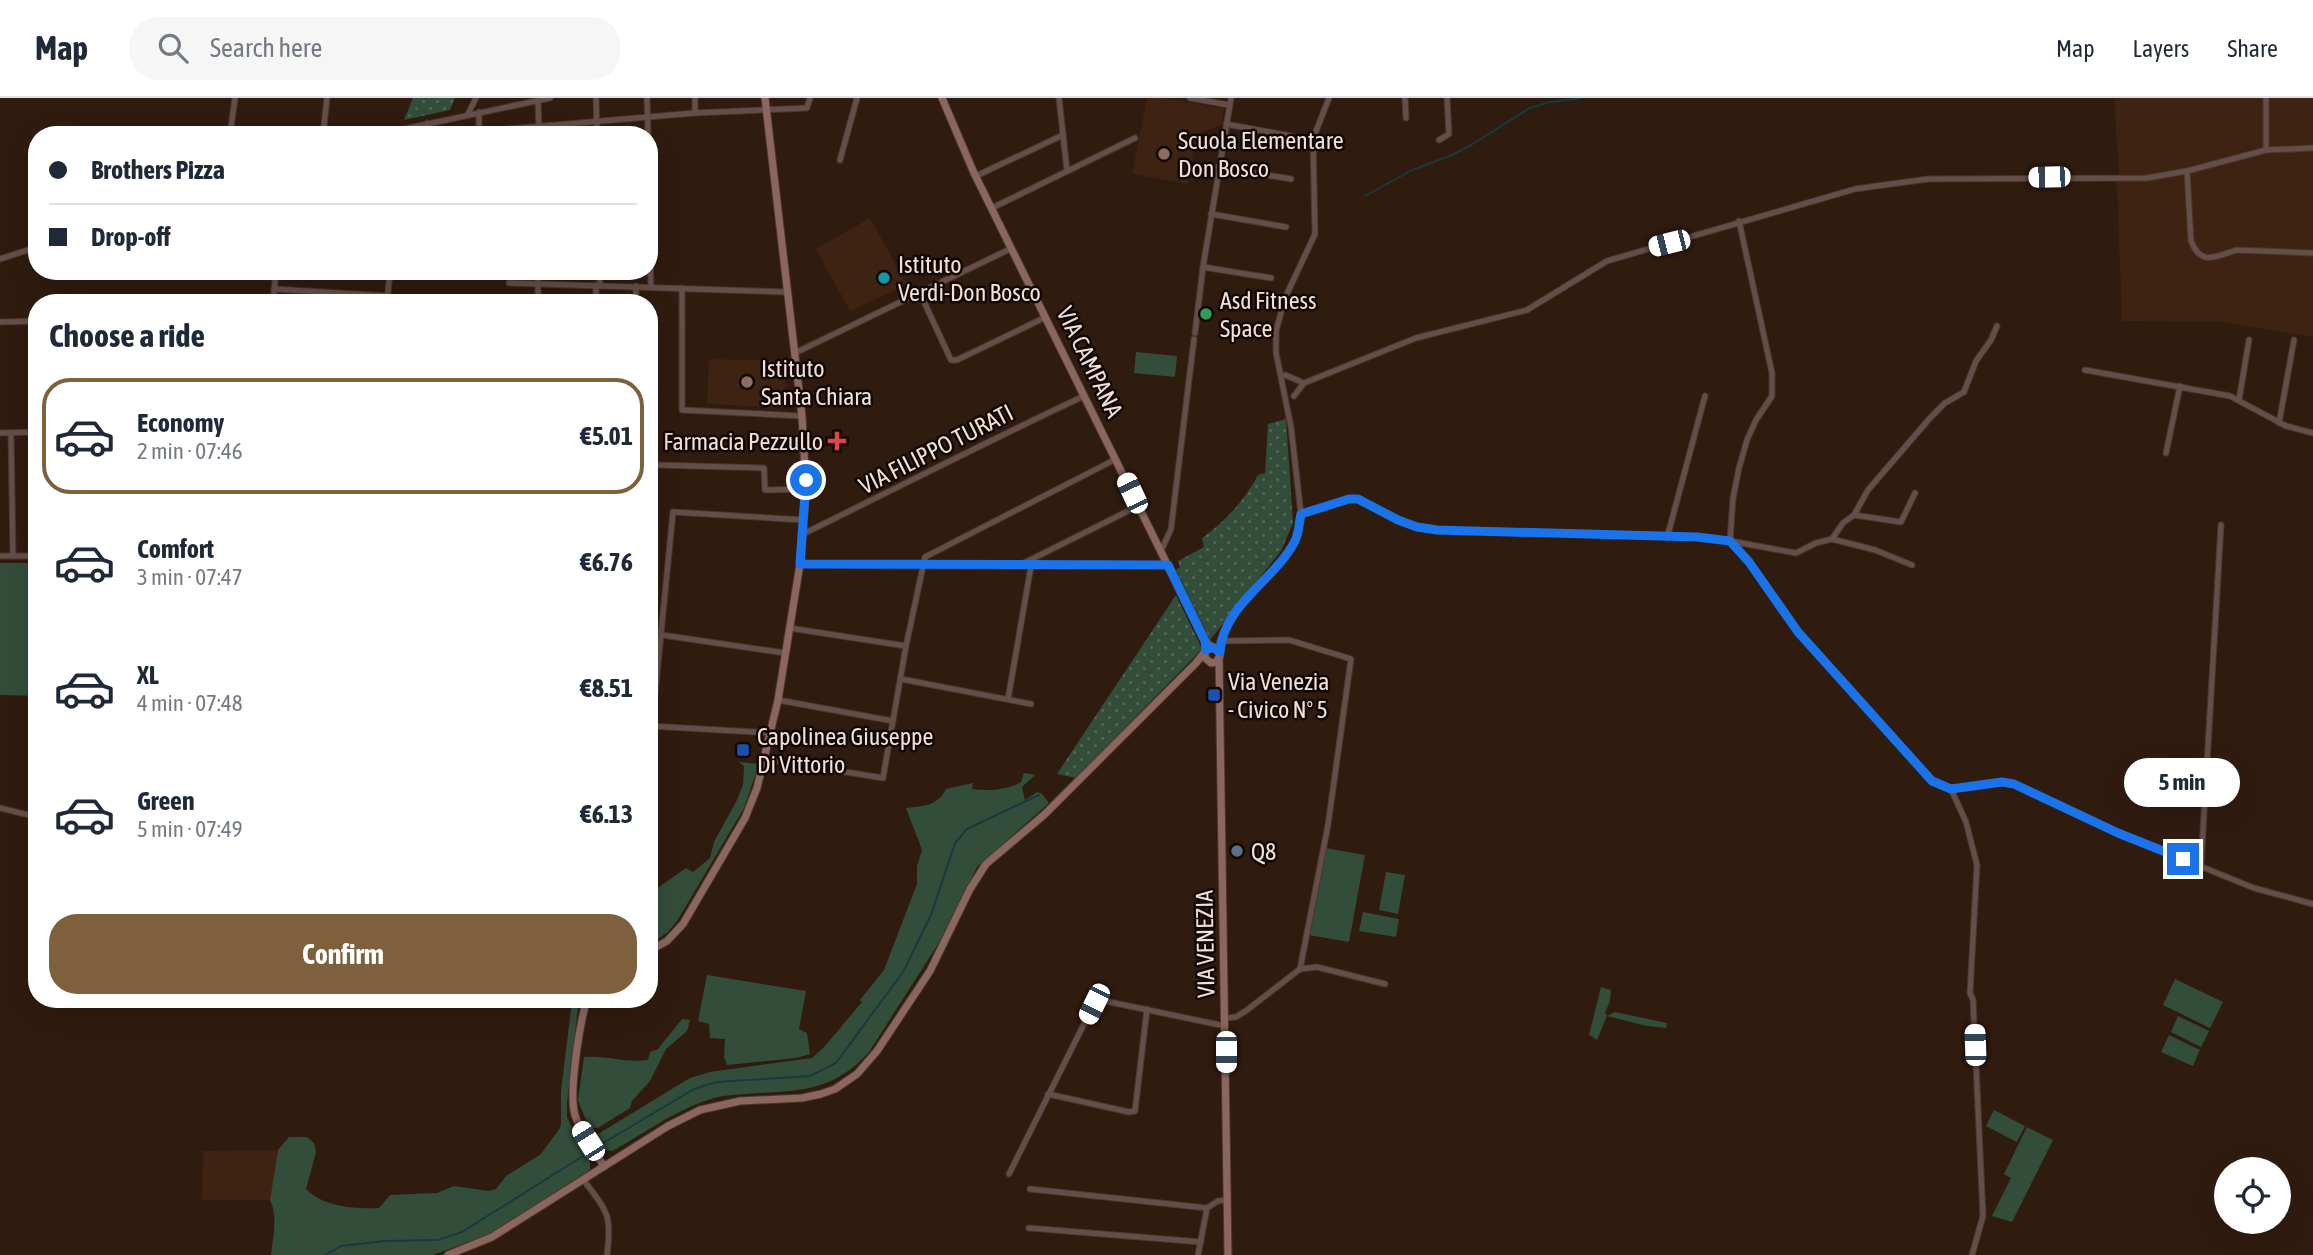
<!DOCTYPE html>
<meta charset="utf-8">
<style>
body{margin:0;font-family:"Asap Condensed",sans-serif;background:#f6f6f7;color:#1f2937;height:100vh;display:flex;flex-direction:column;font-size:26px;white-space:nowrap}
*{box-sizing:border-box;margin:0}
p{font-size:23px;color:#747a83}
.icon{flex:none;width:38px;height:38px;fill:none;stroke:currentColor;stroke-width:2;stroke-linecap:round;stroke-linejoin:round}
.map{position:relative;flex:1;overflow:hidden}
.panel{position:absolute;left:28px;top:196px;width:630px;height:714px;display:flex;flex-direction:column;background:#fff;border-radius:28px;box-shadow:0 7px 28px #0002}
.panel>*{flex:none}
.guide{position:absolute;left:28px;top:28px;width:630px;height:154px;border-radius:28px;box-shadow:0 7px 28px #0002;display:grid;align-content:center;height:154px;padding:0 21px;background:#fff}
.fabs{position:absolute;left:2214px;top:1059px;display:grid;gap:14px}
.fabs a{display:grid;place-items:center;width:77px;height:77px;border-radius:50%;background:#fff;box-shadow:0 7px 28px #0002;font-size:35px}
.end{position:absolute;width:32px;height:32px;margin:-16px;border:9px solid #1a73e8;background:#fff;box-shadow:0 0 0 4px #fff}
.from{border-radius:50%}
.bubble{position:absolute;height:49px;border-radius:24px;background:#fff;box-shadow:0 7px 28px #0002;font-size:23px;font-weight:700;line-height:49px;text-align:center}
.car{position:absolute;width:21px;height:42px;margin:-21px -10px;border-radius:9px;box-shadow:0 0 5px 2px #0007;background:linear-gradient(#fff 24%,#345 0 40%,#fff 0 76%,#345 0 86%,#fff 0)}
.guide b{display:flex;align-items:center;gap:24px;height:66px;font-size:26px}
.guide b+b{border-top:2px solid #e0e1e3}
.guide i{width:18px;height:18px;background:#1f2937}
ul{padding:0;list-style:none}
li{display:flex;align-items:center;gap:21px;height:116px;margin:0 14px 10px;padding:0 7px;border:4px solid transparent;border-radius:28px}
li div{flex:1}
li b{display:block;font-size:26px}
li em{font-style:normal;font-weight:700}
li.on{border-color:#7e603c}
li>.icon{width:63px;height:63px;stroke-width:1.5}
h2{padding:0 21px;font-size:32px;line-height:84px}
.button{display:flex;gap:14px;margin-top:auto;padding:14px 21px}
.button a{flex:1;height:80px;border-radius:28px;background:#7e603c;color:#fff;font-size:28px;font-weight:700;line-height:80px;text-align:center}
header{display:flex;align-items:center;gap:42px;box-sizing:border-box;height:98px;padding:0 35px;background:#fff;border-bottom:2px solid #e0e1e3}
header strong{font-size:33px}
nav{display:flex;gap:38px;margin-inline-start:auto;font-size:24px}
.search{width:490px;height:63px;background:#f6f6f7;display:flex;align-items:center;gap:18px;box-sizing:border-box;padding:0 24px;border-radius:28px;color:#747a83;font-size:26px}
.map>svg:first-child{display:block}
.built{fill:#3e2313}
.green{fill:#334d3b}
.park{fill:url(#park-dots)}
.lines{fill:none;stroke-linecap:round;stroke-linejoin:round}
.stream{stroke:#153b3f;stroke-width:2}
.street-casing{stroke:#4b372b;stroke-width:7}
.secondary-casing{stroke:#4b372b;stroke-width:9}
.street{stroke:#654e4a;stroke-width:5}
.secondary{stroke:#8b6660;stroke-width:7}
.route{stroke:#1a73e8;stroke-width:9}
.education-dot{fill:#8d6e63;stroke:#110804;stroke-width:2.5}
.culture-dot{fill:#0f9aa8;stroke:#110804;stroke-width:2.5}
.leisure-dot{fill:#2e9e5b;stroke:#110804;stroke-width:2.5}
.health-dot{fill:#e0444e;stroke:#110804;stroke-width:2.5}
.transit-dot{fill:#1a4fb4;stroke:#110804;stroke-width:2.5}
.service-dot{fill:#5c6f8a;stroke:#110804;stroke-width:2.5}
.labels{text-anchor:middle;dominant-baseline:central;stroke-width:5;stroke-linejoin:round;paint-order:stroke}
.poi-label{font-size:24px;fill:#f1e1da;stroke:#110804;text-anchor:start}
.street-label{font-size:24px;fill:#f1e1da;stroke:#110804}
</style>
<header>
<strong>Map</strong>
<div class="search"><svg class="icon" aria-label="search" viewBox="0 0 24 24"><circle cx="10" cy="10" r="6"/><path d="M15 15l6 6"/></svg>Search here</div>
<nav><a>Map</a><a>Layers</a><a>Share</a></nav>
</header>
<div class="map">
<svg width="2313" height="1157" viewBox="0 0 2313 1157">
<defs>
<pattern id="park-dots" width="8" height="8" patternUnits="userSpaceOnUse" patternTransform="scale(1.75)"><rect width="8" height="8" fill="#334d3b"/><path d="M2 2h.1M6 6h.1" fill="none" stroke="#516657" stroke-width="1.8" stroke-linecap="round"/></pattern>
</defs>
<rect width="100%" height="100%" fill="#301b0f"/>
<!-- built -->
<g class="built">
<path d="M1147 0H1166L1224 11 1221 27 1196 36 1188 86 1132 76Z"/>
<path d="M2114 0H2313V239L2220 224 2122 223 2117 86 2119 75Z"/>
<path d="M870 120 907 187 850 213 816 151Z"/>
<path d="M709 261 783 263 788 310 707 306Z"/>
<path d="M278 1052 270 1102H202L203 1053Z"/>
</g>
<!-- green -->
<g class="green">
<path d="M1136 254 1177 258 1175 279 1134 275Z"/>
<path d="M0 465H37V598L0 597Z"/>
<path d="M739 664 759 666 744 710 677 823 667 835 649 846V796L686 770 693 774 710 760 714 744 737 702 743 687 744 668Z"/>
<path d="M1024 675 1035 677 1022 689 1025 702 1037 694 1042 696 1049 705 977 769 940 843 869 954C831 996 797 992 746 996 735 997 724 997 714 1000 679 1010 649 1032 618 1050L612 1053 601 1052 593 1039 690 980 710 974 812 960 825 948 862 904 860 902 884 872 917 786V768L922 752 906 710C923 708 938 708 946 691L973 685 972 691C986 693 1008 692 1021 684Z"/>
<path d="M1325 750 1365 757 1349 844 1309 837Z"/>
<path d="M1386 774 1405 777 1398 816 1379 812Z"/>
<path d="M1363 814 1399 821 1396 839 1359 833Z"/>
<path d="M707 877 806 893 799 931 807 935 810 956 796 960 727 967 724 959 725 941 710 940 709 926 698 923Z"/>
<path d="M2175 881 2223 904 2210 930 2163 907Z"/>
<path d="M1601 889 1611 892 1610 903 1605 915 1607 918 1615 914 1667 925 1666 930 1647 928 1607 918 1597 942 1589 937Z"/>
<path d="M565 901H579L567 1004V1020L590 1060V1072L490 1136 433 1157H271C273 1140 278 1117 270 1102L278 1052 289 1039H307L314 1045 316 1054 306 1091C323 1109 355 1111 379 1110L390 1097 437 1095 454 1088 489 1093 496 1091 506 1078 541 1056 560 1030 561 1026V993L572 903Z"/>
<path d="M2178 918 2209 933 2201 949 2171 934Z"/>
<path d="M682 921 690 922 687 933 666 951 650 983 632 1003 630 1010 598 1030H589L578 1002 584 959C605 957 626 965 648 962L650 954 658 951Z"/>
<path d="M2169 937 2200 952 2193 968 2161 954Z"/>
<path d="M1994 1012 2025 1028 2017 1044 1986 1028Z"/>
<path d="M2027 1029 2053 1042 2012 1124 1992 1118 2011 1080 2004 1076Z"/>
</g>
<!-- park -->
<g class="park">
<path d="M413 0H455L450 12 404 22Z"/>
<path d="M1286 321 1293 425 1281 453 1210 542 1176 472 1180 469 1178 463 1204 449 1202 440C1225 424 1244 403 1258 377L1265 375 1268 326Z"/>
<path d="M1176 497 1202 551 1076 680 1057 676Z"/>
</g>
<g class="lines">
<!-- stream -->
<g class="stream">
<path d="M1365 98 1410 73 1452 57 1471 47 1530 10 1550 4 1582 0"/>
<path d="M595 1050 694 991 716 984 810 978 836 965 903 874 931 817 955 745 967 731 1039 697"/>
<path d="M325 1157 341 1148 384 1143 438 1142 462 1134 591 1053"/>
</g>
<defs>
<g id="street">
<path d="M596 0 597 37"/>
<path d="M647 0 648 37"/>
<path d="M695 0V15"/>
<path d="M1059 0 1067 73"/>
<path d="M1190 0 1229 7"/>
<path d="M1405 0 1406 20"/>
<path d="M538 3 539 37"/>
<path d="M479 14V37"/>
<path d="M468 16 476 0"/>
<path d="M427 25V37"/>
<path d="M1226 26 1291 38"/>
<path d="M507 31 695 15 807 10 810 0"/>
<path d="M230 37 235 0"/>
<path d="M323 37 327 0"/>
<path d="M376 37 550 0"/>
<path d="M1439 42 1449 36 1447 0"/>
<path d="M2313 50 2266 52 2187 73 2191 143C2202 171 2219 156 2237 152L2313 155"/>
<path d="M2266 52V0"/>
<path d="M840 62 857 0"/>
<path d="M1218 69 1291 81"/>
<path d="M976 78 1063 37"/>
<path d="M992 110 1135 40"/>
<path d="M1211 116 1286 129"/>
<path d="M649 123 651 189"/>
<path d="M1739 123 1772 275V298L1756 322 1747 342 1739 370 1733 400 1730 443 1796 455 1816 445 1832 441 1875 452 1912 467"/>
<path d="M0 161 37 149"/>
<path d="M1203 169 1271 180"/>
<path d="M171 173V176L276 179"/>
<path d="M429 173V174"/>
<path d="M538 173V205"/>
<path d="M599 173 600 187"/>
<path d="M509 185 787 194"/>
<path d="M596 187V205"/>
<path d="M636 188V205"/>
<path d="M682 190V312L802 318"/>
<path d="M274 191 388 198"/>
<path d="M919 193 951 262H957L1046 219"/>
<path d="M273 205 276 173"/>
<path d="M387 205 390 173"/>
<path d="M502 205H513"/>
<path d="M0 224 37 223"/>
<path d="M1195 235 1203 169 1231 0"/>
<path d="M795 255 1012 150"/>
<path d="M2085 272 2230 298 2286 328 2313 335"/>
<path d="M1285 277 1304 285"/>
<path d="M1294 298 1304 285 1416 240 1527 212 1607 163 1855 91 1928 81 2147 80 2187 73"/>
<path d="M2239 302 2249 242"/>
<path d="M2279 325 2294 242"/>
<path d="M0 335 37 334"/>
<path d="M11 335 13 458"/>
<path d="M2166 355 2180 288"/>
<path d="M658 367 764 370 765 392 806 391"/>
<path d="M1301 416 1349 401H1358L1398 422 1417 429 1437 432 1697 439 1730 443 1749 464 1798 534 1932 683 1951 691 2002 684 2014 686 2118 735 2254 790 2313 806"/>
<path d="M1854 417 1868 392 1930 320 1945 305 1964 294 1976 263 1991 242 1997 228"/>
<path d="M803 436C897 390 990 342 1084 298"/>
<path d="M1667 440 1705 298"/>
<path d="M1832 441 1843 425 1854 417 1901 424 1915 395"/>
<path d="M1161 453 1171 431 1194 241"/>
<path d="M0 458H37"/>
<path d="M800 466 1168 467"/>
<path d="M1020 467 1138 408"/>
<path d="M789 530 906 548"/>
<path d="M662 537 785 555"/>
<path d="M1220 543 1289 542 1351 561 1328 727 1300 871"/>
<path d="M1220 552V543L1237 512 1284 459 1296 441 1301 416 1291 329 1276 255V233L1285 200 1315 136 1313 41 1329 0"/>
<path d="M901 581 1031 606"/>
<path d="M655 597 673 414 804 422"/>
<path d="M1008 601 1031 468"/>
<path d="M778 602 893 623"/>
<path d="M649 628 771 635"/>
<path d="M765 661 883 680 906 548 925 459 1116 361"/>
<path d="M1951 691 1966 724 1977 767 1970 895 1973 902 1983 1118 1972 1157"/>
<path d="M0 710 37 719"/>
<path d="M2201 767 2221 427"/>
<path d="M1225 920 1236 919 1247 912 1300 871 1317 869 1385 886"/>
<path d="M1048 996 1129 1014 1135 1013 1147 911"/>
<path d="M1009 1076 1094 906 1100 902 1225 928"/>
<path d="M585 1084C608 1114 612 1118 607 1157"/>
<path d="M1030 1091 1207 1110"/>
<path d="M1029 1130 1201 1144"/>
<path d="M1198 1157 1207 1110 1218 1103 1227 1102"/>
</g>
<g id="secondary">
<path d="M942 0 974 75 1205 543 1211 549"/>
<path d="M1219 560 1228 1157"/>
<path d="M649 853 667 843 683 826 745 720 757 690 778 602 800 466 806 391 802 318 765 0"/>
<path d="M587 901C580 925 567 999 576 1020 582 1037 594 1053 604 1068"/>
<path d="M448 1157 492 1139 668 1028 700 1012 740 1003 802 1000 821 996 835 991 857 976 877 953 930 873 970 791 986 766 1045 716 1196 565 1207 551 1217 550 1220 558 1216 564 1211 565 1205 560V555"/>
</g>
</defs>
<!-- street casing -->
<use href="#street" class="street-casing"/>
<!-- secondary casing -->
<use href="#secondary" class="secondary-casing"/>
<!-- street -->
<use href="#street" class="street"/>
<!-- secondary -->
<use href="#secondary" class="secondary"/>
</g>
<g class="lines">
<!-- route -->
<path class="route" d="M806 382 800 466 1168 467 1205 543 1206 552 1212 549 1220 554C1223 507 1275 482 1295 443 1299 435 1299 425 1301 416L1349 401H1358L1398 422 1417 429 1437 432 1697 439 1730 443 1749 464 1798 534 1932 683 1951 691 2002 684 2014 686 2118 735 2183 761"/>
</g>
<!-- markers -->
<g class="education-dot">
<circle cx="1164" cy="56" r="7"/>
<circle cx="747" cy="284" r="7"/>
</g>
<circle class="culture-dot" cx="884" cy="180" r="7"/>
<circle class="leisure-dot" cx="1206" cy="216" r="7"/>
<path class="health-dot" d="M833.5 332.5h7v7h7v7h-7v7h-7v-7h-7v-7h7z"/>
<g class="transit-dot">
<rect x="1207" y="590" width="14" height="14" rx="3.5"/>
<rect x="736" y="645" width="14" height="14" rx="3.5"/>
</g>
<circle class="service-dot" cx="1237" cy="753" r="7"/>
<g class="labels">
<!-- poi labels -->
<g class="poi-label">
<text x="1178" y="42">Scuola Elementare<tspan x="1178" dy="28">Don Bosco</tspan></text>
<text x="898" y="166">Istituto<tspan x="898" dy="28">Verdi-Don Bosco</tspan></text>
<text x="1220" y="202">Asd Fitness<tspan x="1220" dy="28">Space</tspan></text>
<text x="761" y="270">Istituto<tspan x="761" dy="28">Santa Chiara</tspan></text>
<text x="823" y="343" text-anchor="end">Farmacia Pezzullo</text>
<text x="1228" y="583">Via Venezia<tspan x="1228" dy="28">- Civico N° 5</tspan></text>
<text x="757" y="638">Capolinea Giuseppe<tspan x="757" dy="28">Di Vittorio</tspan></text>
<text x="1251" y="753">Q8</text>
</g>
<!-- street labels -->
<g class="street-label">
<text transform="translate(1090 264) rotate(64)">VIA CAMPANA</text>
<text transform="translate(936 351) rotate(-27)">VIA FILIPPO TURATI</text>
<text transform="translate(1205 846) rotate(-91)">VIA VENEZIA</text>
</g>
</g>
</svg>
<div class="fabs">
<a><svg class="icon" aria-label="locate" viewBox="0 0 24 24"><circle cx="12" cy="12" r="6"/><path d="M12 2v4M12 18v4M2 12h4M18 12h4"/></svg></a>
</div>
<i class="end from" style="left:806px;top:382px"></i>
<i class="end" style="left:2183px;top:761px"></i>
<div class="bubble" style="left:2124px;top:660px;width:116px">5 min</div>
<i class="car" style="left:2049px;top:79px;rotate:269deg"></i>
<i class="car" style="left:1669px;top:145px;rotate:256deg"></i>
<i class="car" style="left:1132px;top:395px;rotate:335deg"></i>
<i class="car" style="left:1094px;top:906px;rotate:206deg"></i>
<i class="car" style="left:1975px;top:947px;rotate:358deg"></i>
<i class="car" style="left:1226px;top:954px;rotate:180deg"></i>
<i class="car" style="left:588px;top:1043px;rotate:328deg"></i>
<div class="guide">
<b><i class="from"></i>Brothers Pizza</b>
<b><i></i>Drop-off</b>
</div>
<section class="panel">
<h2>Choose a ride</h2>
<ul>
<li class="on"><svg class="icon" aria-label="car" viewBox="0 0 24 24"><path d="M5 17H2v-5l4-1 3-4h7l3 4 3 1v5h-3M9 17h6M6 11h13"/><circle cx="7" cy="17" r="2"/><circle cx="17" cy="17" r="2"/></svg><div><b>Economy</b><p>2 min · 07:46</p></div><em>€5.01</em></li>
<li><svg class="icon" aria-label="car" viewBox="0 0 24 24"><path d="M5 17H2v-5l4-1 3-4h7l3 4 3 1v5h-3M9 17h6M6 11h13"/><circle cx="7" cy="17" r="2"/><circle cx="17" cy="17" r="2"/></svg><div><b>Comfort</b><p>3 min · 07:47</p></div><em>€6.76</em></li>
<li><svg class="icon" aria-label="car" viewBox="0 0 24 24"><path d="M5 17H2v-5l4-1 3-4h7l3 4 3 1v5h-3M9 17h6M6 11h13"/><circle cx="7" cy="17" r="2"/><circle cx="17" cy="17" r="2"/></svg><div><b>XL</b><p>4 min · 07:48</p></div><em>€8.51</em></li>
<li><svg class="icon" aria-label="car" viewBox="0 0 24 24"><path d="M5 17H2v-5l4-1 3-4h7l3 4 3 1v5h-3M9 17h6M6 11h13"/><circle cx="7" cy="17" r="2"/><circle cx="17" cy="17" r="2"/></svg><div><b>Green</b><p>5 min · 07:49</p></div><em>€6.13</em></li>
</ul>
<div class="button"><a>Confirm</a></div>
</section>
</div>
